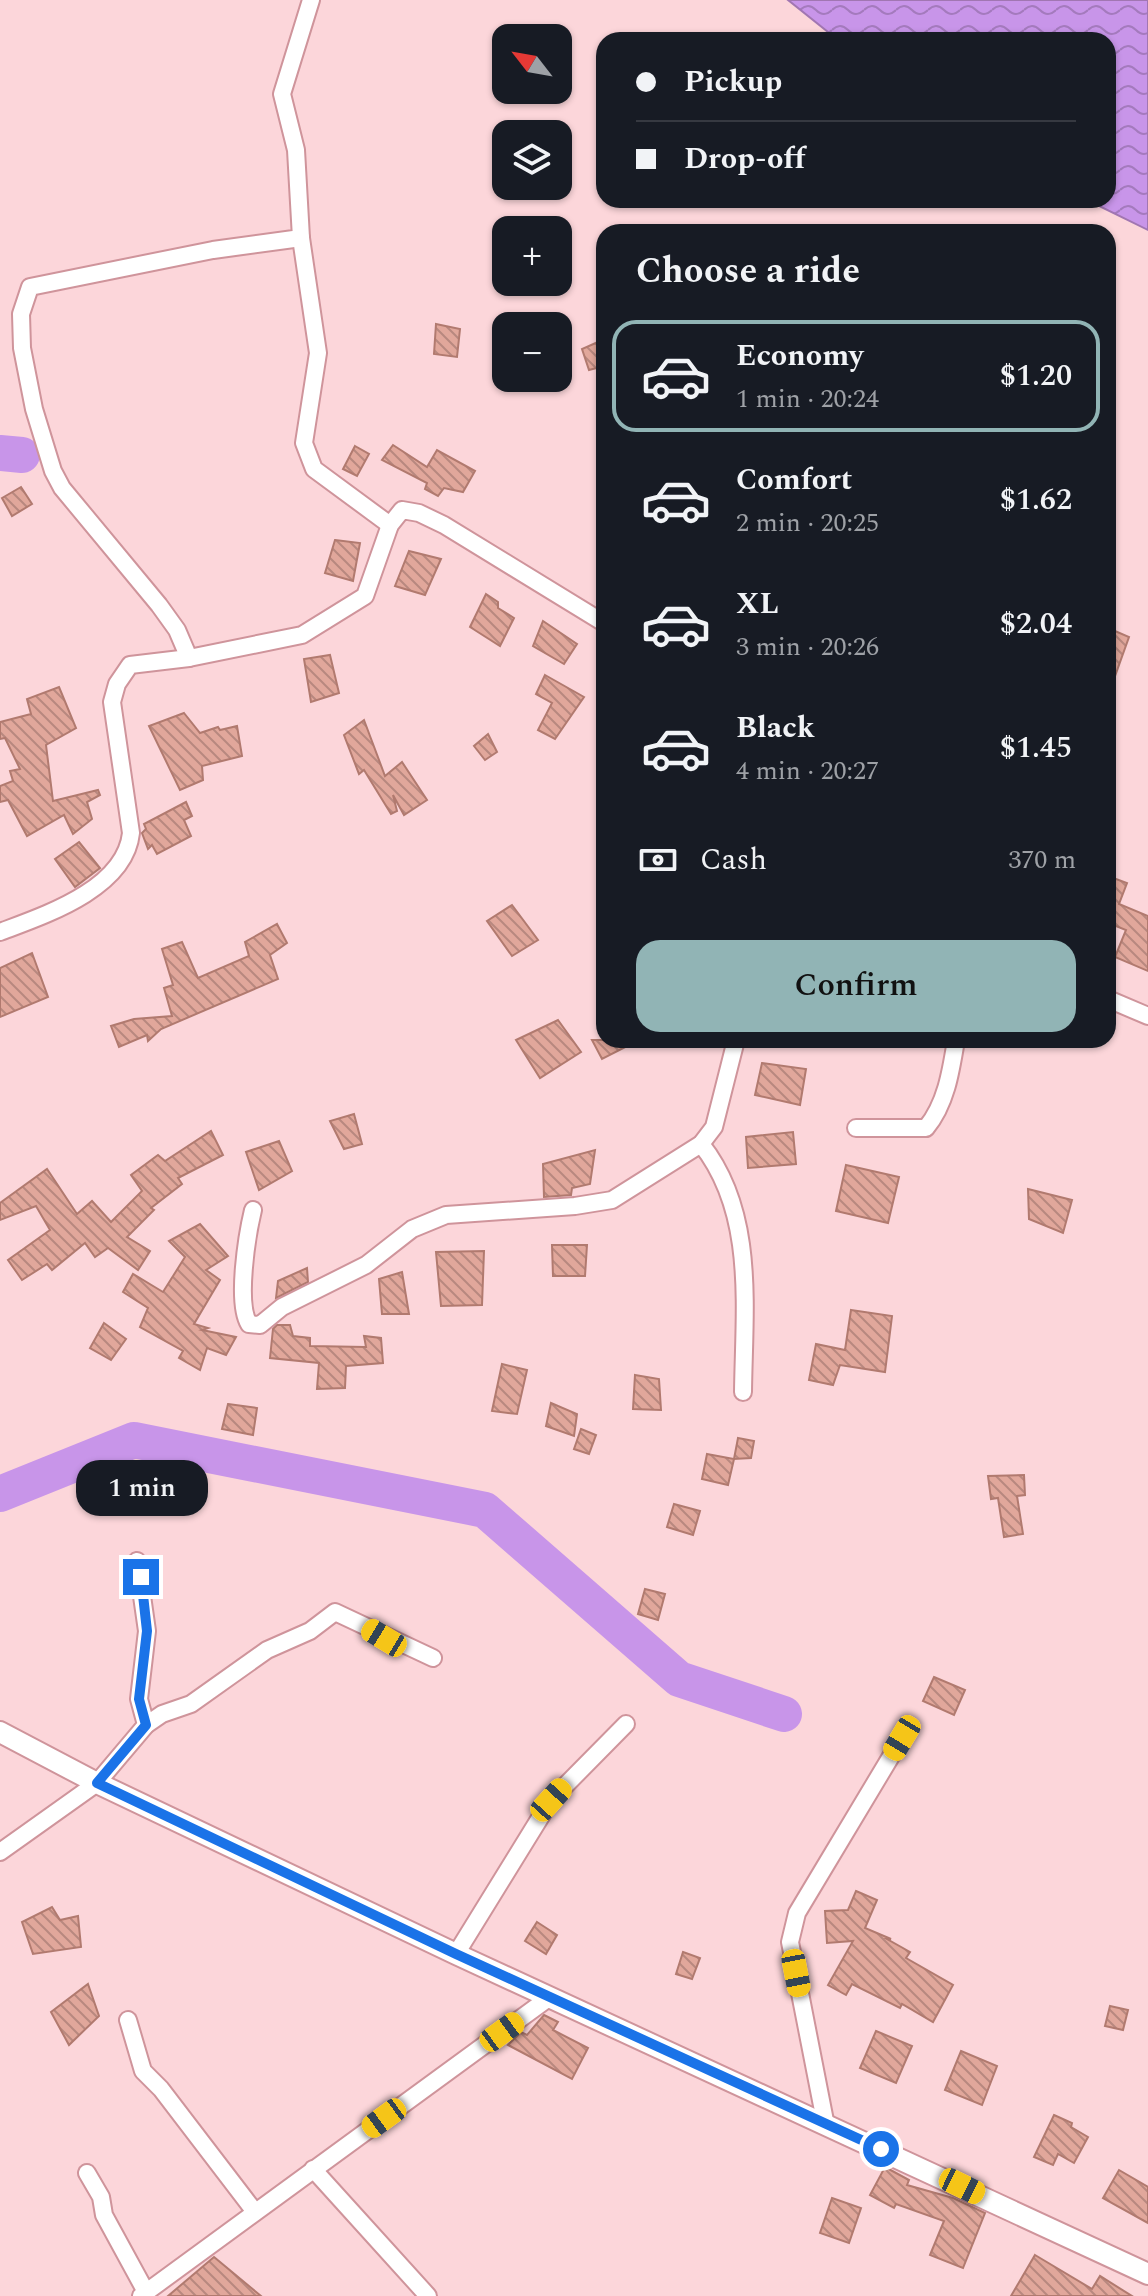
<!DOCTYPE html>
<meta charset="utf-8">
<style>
body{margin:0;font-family:Spectral,serif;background:#242831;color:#f1f3f6;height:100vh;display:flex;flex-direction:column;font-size:30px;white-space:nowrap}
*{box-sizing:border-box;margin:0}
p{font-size:26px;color:#9ea1a6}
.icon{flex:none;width:44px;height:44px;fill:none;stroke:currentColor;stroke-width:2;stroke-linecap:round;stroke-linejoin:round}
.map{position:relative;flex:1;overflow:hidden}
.details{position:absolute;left:596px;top:224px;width:520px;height:824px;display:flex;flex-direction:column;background:#171b24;border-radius:24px;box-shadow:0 2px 6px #0004}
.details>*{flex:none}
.banner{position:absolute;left:596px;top:32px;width:520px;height:176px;border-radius:24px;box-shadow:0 2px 6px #0004;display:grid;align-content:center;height:176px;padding:0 40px;background:#171b24}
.needle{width:52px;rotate:301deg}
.buttons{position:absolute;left:492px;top:24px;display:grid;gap:16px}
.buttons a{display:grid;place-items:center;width:80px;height:80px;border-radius:16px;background:#171b24;box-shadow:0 2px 6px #0004;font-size:40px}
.end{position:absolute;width:36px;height:36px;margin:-18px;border:10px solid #1a73e8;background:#fff;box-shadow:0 0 0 4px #fff}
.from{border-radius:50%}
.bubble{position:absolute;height:56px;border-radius:24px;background:#171b24;box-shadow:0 2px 6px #0004;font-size:26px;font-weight:600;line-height:56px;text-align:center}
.car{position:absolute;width:24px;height:48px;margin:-24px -12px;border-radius:10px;box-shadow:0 0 6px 2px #0007;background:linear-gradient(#f5c518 24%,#345 0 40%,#f5c518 0 76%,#345 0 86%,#f5c518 0)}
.banner b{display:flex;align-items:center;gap:28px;height:76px;font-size:30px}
.banner b+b{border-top:2px solid #363941}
.banner i{width:20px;height:20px;background:#f1f3f6}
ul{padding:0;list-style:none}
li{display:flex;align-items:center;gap:24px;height:112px;margin:0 16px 12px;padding:0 24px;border:4px solid transparent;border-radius:24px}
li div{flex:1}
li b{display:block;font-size:30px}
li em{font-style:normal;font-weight:600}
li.selected{border-color:#91b4b5}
li>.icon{width:72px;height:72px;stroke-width:1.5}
h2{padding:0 40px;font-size:36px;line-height:96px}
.pay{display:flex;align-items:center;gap:20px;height:88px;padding:0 40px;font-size:30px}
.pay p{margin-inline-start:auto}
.primary-button{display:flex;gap:16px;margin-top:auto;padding:16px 40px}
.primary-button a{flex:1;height:92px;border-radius:24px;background:#91b4b5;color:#111;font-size:32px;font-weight:600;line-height:92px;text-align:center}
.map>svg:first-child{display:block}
.water{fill:url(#water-waves);stroke:#a176b2;stroke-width:2}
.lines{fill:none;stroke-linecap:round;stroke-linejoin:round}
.river{stroke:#c895e9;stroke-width:36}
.building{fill:url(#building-back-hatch);stroke:#b17a6f;stroke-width:2}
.minor-casing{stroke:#cf949b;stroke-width:20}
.tertiary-casing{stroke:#cf949b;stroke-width:24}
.minor{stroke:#fff;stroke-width:16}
.tertiary{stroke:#fff;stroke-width:20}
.route{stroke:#1a73e8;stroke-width:10}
</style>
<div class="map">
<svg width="1148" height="2296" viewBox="0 0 1148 2296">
<defs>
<pattern id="water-waves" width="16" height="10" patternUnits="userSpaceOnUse" patternTransform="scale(2)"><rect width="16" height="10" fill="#c895e9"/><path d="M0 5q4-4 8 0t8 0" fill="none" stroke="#a47abd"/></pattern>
<pattern id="building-back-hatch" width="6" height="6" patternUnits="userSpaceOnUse" patternTransform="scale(2)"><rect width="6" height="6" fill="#e1a79b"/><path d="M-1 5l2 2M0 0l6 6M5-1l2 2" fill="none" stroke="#b8887f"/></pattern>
</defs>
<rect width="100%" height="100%" fill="#fcd6da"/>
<!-- water -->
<path class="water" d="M788 0H1148V230L1087 200H1108V40H838Z"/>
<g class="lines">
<!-- river -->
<g class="river">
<path d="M0 453 22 455"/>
<path d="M0 1494 134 1440 485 1510 679 1679 784 1714"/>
</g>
</g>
<!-- building -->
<g class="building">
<path d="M436 324 460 329 457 357 434 354Z"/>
<path d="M598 342 604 366 589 370 582 349Z"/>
<path d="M393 445 427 467 437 450 475 471 463 492 444 488 438 496 425 489 427 483 382 460Z"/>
<path d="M355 446 369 454 357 476 343 469Z"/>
<path d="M21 487 32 504 12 516 2 498Z"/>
<path d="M335 540 360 543 353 581 325 573Z"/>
<path d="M409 551 441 559 425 595 395 586Z"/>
<path d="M486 594 498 602V608L514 618 500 646 470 627Z"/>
<path d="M543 621 577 644 564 664 533 646Z"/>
<path d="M1108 628 1129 637 1110 690 1108 689Z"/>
<path d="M330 655 339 693 311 702 304 659Z"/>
<path d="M545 675 584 697 555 739 538 730 552 703 536 694Z"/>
<path d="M59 687 76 728 46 745 53 801 98 790 100 795 87 802 92 819 73 834 64 815 27 836 8 800 0 802V786L13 781 10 771 20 769 5 738 0 739V722L31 714 27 699Z"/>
<path d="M184 713 200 733 218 727 220 730 237 726 242 756 202 766 203 780 180 790 149 726Z"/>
<path d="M364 720 385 776 402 762 427 800 404 815 393 795 397 811 391 814 364 770 359 774 344 735Z"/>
<path d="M488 734 497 752 485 760 474 746Z"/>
<path d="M186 802 192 816 184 820 191 836 157 854 152 845 148 849 142 833 146 829 144 824Z"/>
<path d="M79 842 100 868 75 887 55 859Z"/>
<path d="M1108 876 1127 883 1119 904 1148 916V971L1115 957 1126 930 1111 924 1108 929Z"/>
<path d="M512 905 538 940 512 956 487 921Z"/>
<path d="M277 924 287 943 270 955 278 979 161 1029 148 1041 147 1035 119 1047 111 1026 134 1019 172 1016 164 988 173 985 162 949 182 942 198 978 249 956 245 942Z"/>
<path d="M32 953 48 997 0 1017V968Z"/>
<path d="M558 1020 581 1052 540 1078 516 1040Z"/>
<path d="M592 1040H639L602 1059Z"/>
<path d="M762 1063 806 1069 800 1105 755 1095Z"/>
<path d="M354 1114 362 1144 344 1149 330 1121Z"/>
<path d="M211 1131 223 1155 178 1178 182 1184 151 1208 154 1210 127 1237 150 1251 138 1270 108 1248 95 1257 85 1243 52 1270 47 1264 22 1280 8 1260 50 1230 36 1206 0 1220V1203L47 1169 77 1214 92 1201 111 1222 142 1191 131 1175 158 1155 165 1161Z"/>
<path d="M793 1132 796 1164 748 1168 746 1137Z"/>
<path d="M279 1141 292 1171 259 1190 246 1152Z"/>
<path d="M595 1150 590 1184 572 1188 571 1195 544 1197 543 1164Z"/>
<path d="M846 1165 899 1177 888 1223 836 1211Z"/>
<path d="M1028 1189 1072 1200 1063 1233 1029 1219Z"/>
<path d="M200 1224 228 1256 206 1270 220 1280 194 1324 208 1328 202 1330 236 1337 226 1355 207 1348 200 1370 179 1358 183 1351 140 1327 148 1308 123 1292 133 1274 163 1292 185 1257 169 1241Z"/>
<path d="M552 1245H587L585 1276H553Z"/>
<path d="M484 1251 482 1305 441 1306 436 1252Z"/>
<path d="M307 1268 308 1282 276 1298 278 1281Z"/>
<path d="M402 1272 409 1314H382L379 1279Z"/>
<path d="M851 1310 892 1316 885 1372 840 1365 833 1385 809 1380 816 1344 845 1350Z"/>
<path d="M104 1323 126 1339 111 1360 90 1348Z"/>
<path d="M277 1325H290L293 1336 310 1338V1346L366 1347 364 1336 381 1338 383 1363 346 1366 345 1388 317 1389 319 1363 270 1358 273 1329Z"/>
<path d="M502 1364 527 1370 517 1414 492 1411Z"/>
<path d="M635 1375 659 1379 661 1410 633 1409Z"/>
<path d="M551 1403 577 1414 574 1436 546 1426Z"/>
<path d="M228 1404 257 1408 253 1435 222 1429Z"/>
<path d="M581 1429 596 1435 589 1454 574 1449Z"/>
<path d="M738 1438 754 1441 751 1458 734 1459Z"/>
<path d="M707 1454 734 1459 728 1485 702 1479Z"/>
<path d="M1024 1475 1025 1495 1017 1496 1023 1534 1004 1537 998 1498 991 1499 988 1476Z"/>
<path d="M674 1504 700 1511 693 1535 667 1527Z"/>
<path d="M645 1589 665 1594 658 1620 638 1614Z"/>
<path d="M934 1677 965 1690 954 1715 923 1701Z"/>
<path d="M856 1891 877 1900 865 1928 891 1939H887L910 1952 906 1958 953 1985 933 2022 902 2004 900 2008 852 1984 846 1995 828 1985 853 1941 827 1943 825 1911 848 1910Z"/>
<path d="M52 1907 60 1920 78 1916 81 1947 33 1954 22 1922Z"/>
<path d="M537 1922 557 1935 546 1954 525 1941Z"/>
<path d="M683 1952 700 1958 692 1979 676 1974Z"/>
<path d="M88 1984 99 2016 69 2045 51 2012Z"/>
<path d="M1110 2006 1128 2010 1123 2030 1105 2026Z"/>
<path d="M544 2015 558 2022 553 2030 588 2048 572 2079 508 2045 521 2032 527 2035Z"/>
<path d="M876 2031 912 2046 896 2083 860 2068Z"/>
<path d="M961 2051 997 2066 982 2105 945 2090Z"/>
<path d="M1054 2115 1072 2123 1071 2127 1088 2137 1074 2163 1058 2154 1053 2165 1034 2157Z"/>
<path d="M885 2167 909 2180 907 2185 953 2198 985 2213 963 2268 930 2255 944 2221 896 2204 894 2208 870 2195Z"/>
<path d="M1119 2170 1148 2187V2223L1103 2198Z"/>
<path d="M832 2198 861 2208 849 2243 820 2233Z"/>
<path d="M1035 2255 1092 2289 1100 2276 1132 2296H1011Z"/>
<path d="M214 2257 261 2296H168Z"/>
</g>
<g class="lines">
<defs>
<g id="minor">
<path d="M301 238 318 353 304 443 314 469 390 525"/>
<path d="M189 658 177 630 159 605 62 488 53 471 34 409 22 348 21 314 30 287 213 250 301 238 296 150 282 94 311 0"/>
<path d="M0 932C45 915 125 889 131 833L112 702 117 684 130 665 189 658 302 635 365 596 390 525 402 510 419 513 444 525 604 623"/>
<path d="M1108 999 1148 1016"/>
<path d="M856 1128H926C946 1104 951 1071 956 1040"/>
<path d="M701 1144C756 1213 744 1308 743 1392"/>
<path d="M253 1210C247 1235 236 1303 249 1324L260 1325 282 1307 366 1265 412 1229 446 1215 575 1206 612 1200 701 1144 714 1127 736 1040"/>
<path d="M146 1725 162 1714 191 1704 267 1650 310 1631 335 1612 433 1658"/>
<path d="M0 1852 97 1783 146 1725 139 1699 147 1631 137 1561"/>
<path d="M456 1954 551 1800 626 1724"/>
<path d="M128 2020 143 2071 161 2089 255 2212"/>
<path d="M826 2126 790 1942 797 1913 902 1738"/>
<path d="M313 2169 428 2296"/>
<path d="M87 2173 101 2197 104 2215 146 2292"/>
<path d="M141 2296 550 1997"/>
</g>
<path id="tertiary" d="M0 1732 97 1783 456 1954 1148 2274"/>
</defs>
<!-- minor casing -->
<use href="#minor" class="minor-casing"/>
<!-- tertiary casing -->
<use href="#tertiary" class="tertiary-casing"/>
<!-- minor -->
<use href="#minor" class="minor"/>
<!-- tertiary -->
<use href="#tertiary" class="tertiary"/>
</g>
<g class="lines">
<!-- route -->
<path class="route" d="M141 1577 147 1631 139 1699 146 1725 97 1783 456 1954 881 2149"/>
</g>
</svg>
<div class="buttons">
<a><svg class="needle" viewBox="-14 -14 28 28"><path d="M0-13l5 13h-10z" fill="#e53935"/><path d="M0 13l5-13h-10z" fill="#9ea1a6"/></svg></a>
<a><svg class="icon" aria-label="layers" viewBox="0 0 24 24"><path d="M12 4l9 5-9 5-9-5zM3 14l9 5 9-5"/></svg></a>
<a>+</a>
<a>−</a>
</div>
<i class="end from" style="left:881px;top:2149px"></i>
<i class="end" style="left:141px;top:1577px"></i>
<div class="bubble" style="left:76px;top:1460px;width:132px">1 min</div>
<i class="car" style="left:384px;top:1638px;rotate:301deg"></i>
<i class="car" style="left:902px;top:1738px;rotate:211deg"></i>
<i class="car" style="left:551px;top:1800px;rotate:42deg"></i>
<i class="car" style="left:796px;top:1973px;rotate:169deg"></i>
<i class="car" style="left:502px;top:2032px;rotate:54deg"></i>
<i class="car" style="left:384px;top:2118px;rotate:234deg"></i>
<i class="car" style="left:962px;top:2186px;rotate:116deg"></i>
<div class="banner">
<b><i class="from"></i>Pickup</b>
<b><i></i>Drop-off</b>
</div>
<section class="details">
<h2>Choose a ride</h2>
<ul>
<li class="selected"><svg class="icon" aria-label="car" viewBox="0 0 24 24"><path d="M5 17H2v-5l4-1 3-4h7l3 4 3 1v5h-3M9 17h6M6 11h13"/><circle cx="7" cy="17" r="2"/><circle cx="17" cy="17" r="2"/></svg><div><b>Economy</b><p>1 min · 20:24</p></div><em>$1.20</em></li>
<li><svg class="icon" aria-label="car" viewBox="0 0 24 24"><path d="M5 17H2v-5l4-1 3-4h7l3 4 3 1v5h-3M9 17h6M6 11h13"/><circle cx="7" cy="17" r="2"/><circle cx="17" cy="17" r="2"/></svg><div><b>Comfort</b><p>2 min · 20:25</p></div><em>$1.62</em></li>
<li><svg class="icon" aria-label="car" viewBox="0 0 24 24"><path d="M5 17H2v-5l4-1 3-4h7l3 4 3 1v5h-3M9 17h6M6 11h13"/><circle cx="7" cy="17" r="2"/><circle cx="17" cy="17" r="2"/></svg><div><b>XL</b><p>3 min · 20:26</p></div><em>$2.04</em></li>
<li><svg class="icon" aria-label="car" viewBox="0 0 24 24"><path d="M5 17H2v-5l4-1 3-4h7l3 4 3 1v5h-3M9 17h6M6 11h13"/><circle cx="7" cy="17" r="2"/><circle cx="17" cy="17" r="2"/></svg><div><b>Black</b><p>4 min · 20:27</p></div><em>$1.45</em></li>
</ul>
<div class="pay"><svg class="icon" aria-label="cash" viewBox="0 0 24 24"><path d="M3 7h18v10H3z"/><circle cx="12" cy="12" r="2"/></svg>Cash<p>370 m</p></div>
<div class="primary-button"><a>Confirm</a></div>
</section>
</div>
